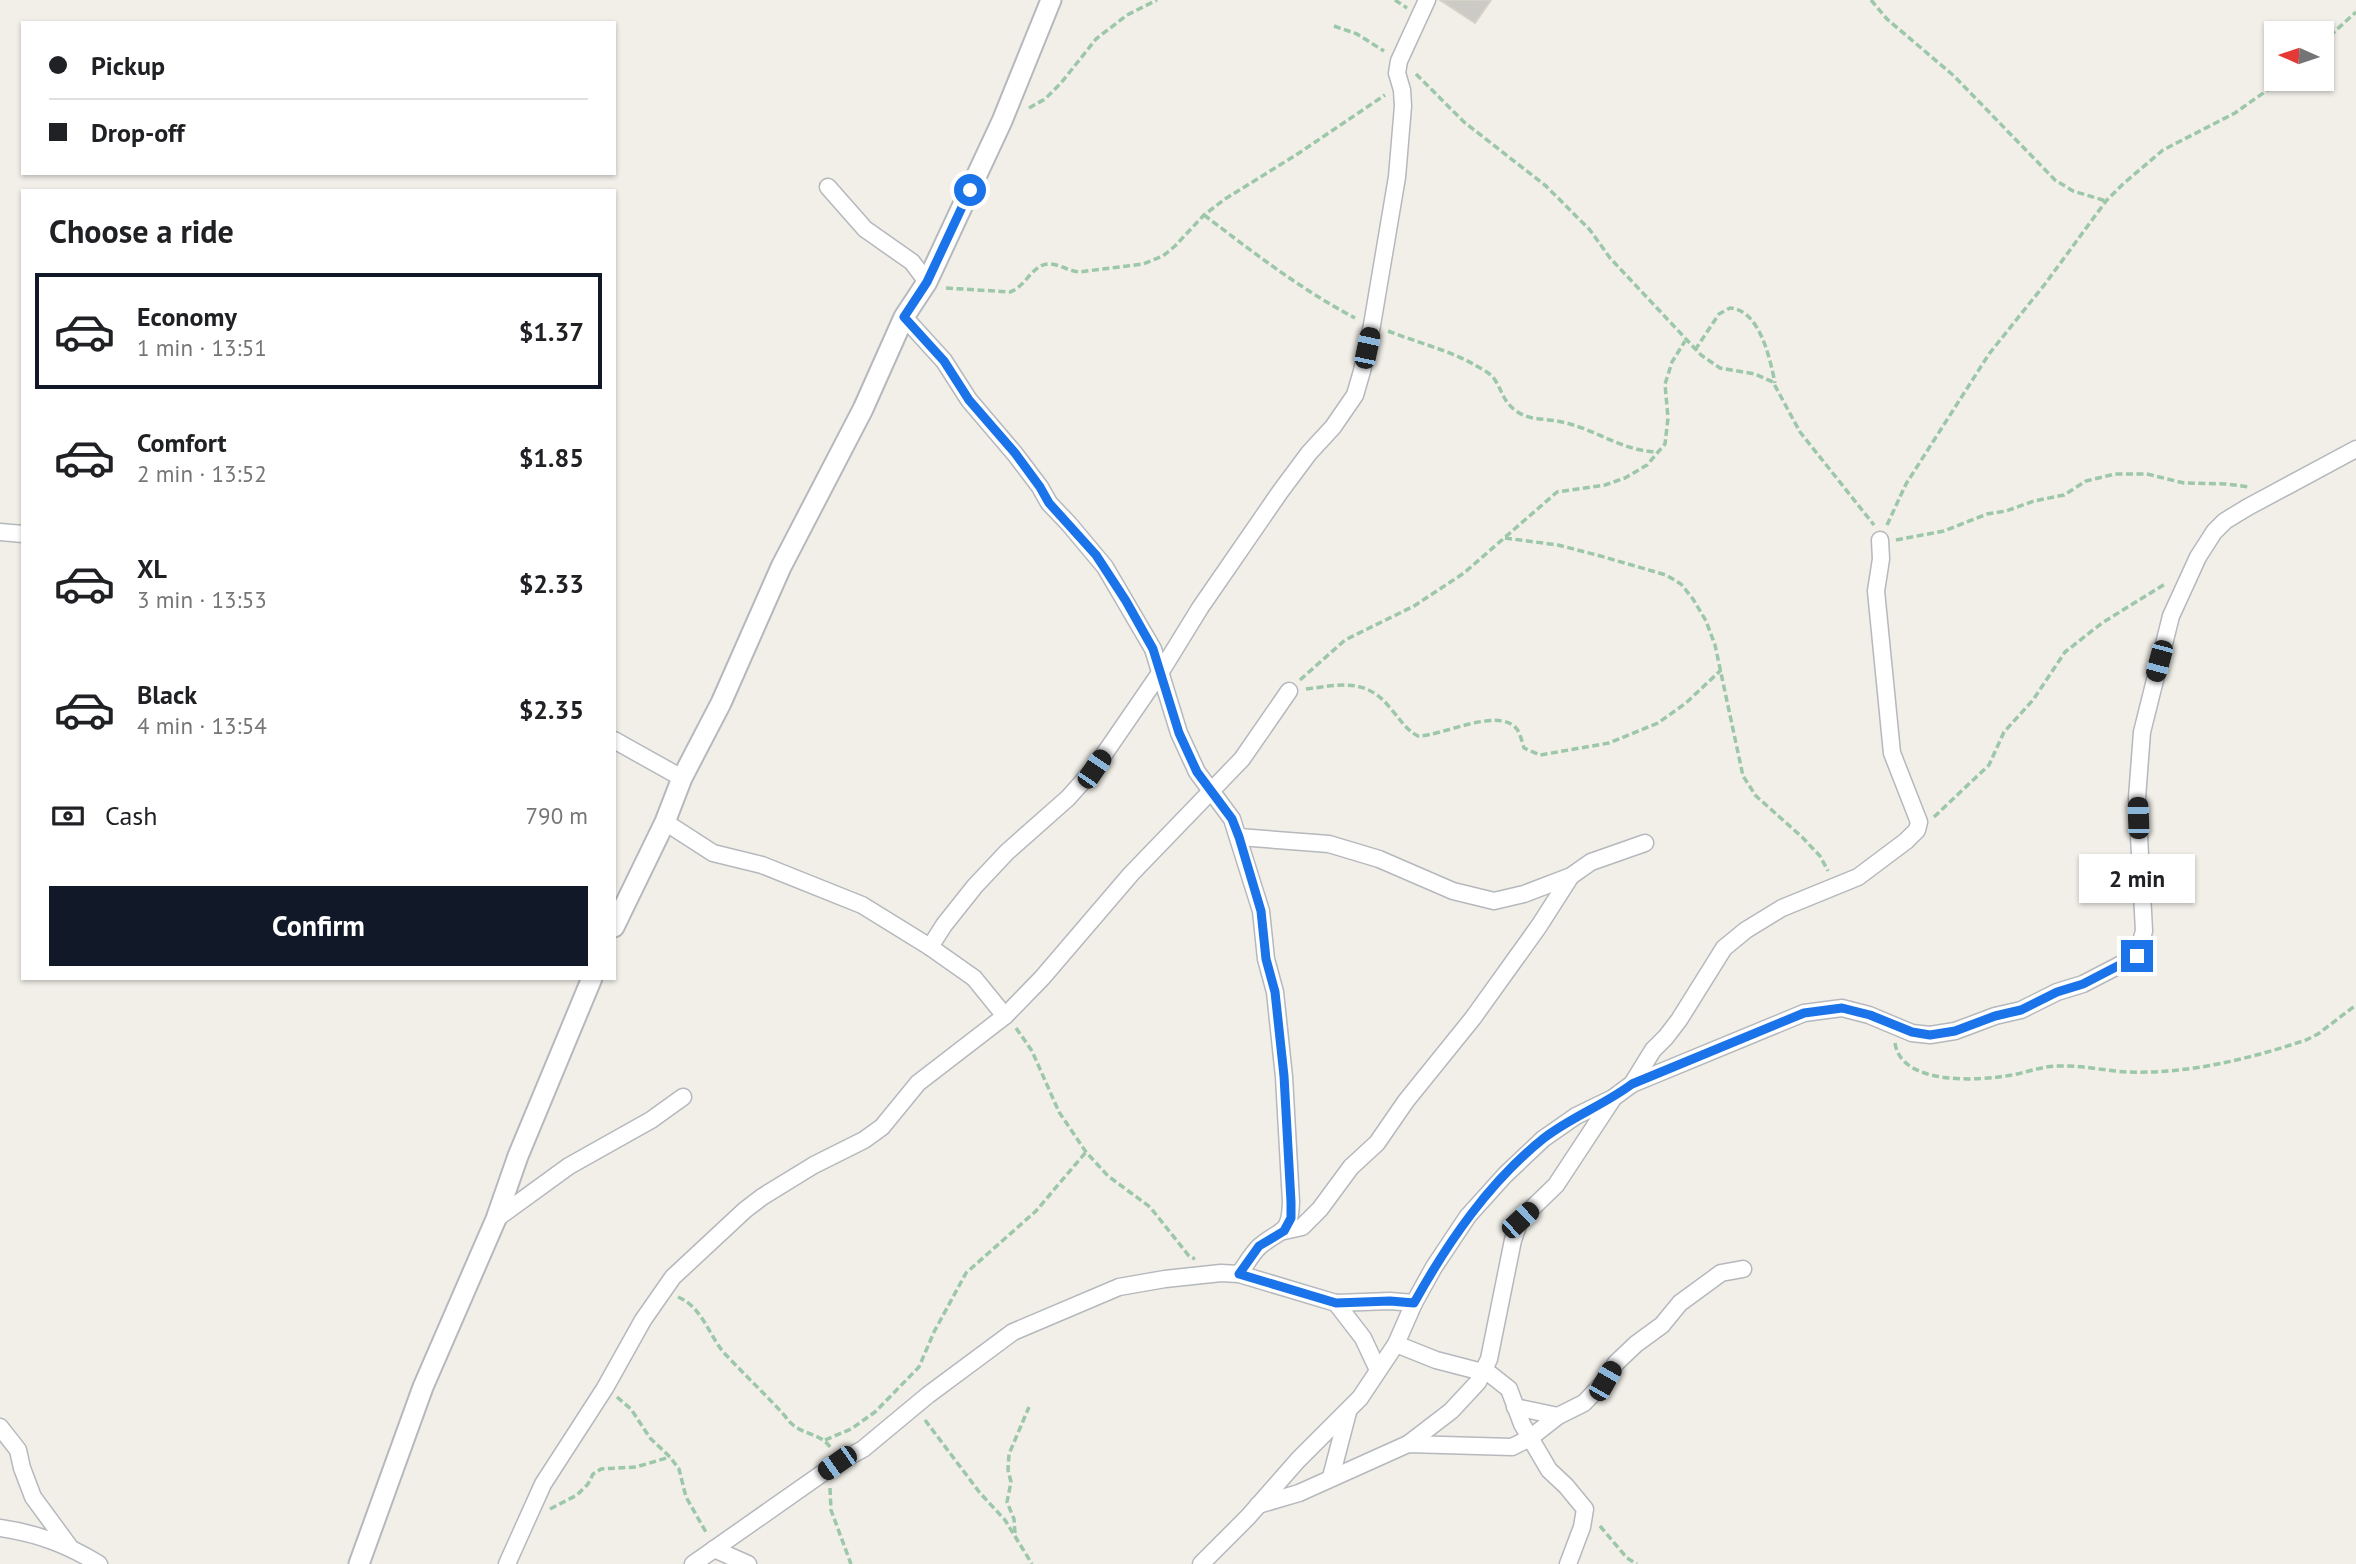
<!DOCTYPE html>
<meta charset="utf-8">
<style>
body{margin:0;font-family:"PT Sans",sans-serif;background:#f6f6f6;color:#202124;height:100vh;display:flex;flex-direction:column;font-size:26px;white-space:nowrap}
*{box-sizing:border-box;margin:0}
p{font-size:23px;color:#757577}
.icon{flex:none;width:38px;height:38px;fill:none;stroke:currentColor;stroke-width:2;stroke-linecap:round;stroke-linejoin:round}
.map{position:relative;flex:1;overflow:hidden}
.panel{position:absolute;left:21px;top:189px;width:595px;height:791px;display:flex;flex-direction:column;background:#fff;border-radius:0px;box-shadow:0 2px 5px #0004}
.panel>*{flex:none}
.hud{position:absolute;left:21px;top:21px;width:595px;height:154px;border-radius:0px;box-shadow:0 2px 5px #0004;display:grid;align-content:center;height:154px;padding:0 28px;background:#fff}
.needle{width:46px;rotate:273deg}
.controls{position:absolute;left:2264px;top:21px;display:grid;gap:14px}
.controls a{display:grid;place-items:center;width:70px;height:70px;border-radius:0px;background:#fff;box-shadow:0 2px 5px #0004;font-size:35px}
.end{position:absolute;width:32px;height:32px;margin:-16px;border:9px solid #1a73e8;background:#fff;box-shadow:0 0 0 4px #fff}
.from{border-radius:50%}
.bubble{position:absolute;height:49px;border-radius:0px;background:#fff;box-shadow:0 2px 5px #0004;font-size:23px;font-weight:800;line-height:49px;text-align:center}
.car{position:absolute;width:21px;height:42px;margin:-21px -10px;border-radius:9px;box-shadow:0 0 5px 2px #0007;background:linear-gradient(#222 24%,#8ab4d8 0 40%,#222 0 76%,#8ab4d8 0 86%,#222 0)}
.hud b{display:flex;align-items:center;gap:24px;height:66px;font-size:26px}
.hud b+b{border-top:2px solid #e0e0e0}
.hud i{width:18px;height:18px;background:#202124}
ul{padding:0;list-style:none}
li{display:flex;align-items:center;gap:21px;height:116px;margin:0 14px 10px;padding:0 14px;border:4px solid transparent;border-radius:0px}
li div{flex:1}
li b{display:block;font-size:26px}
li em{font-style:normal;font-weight:800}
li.selected{border-color:#111827}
li>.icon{width:63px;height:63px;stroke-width:1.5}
h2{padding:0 28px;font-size:32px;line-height:84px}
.pay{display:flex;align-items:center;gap:18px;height:77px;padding:0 28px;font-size:26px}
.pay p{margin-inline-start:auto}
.primary-button{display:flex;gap:14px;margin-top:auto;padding:14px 28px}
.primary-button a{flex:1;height:80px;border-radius:0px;background:#111827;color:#fff;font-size:28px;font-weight:800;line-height:80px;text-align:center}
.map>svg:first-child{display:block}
.building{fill:#cccac5;stroke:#d6d1c6;stroke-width:2}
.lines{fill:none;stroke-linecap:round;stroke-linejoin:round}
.minor-casing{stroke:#b5b8bc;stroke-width:19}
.tertiary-casing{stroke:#b5b8bc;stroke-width:23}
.path{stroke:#9cc7a9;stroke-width:3.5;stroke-dasharray:7 3.5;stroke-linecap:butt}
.minor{stroke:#fff;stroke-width:16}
.tertiary{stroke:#fff;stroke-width:19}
.route{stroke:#1a73e8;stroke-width:9}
</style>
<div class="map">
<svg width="2356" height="1564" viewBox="0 0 2356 1564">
<rect width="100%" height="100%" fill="#f1efe8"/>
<!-- building -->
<path class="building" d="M1440 0H1491L1475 23Z"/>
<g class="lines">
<defs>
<g id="minor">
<path d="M828 187 865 229 912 262 927 282"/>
<path d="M904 317 944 361 969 400 1015 454 1040 487 1049 503 1069 524 1105 567 1153 649 1179 733 1197 772 1232 819 1261 911 1266 959 1275 992 1284 1077 1291 1202C1290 1236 1281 1228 1260 1246 1252 1253 1246 1265 1239 1274"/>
<path d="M0 532 23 534"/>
<path d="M614 740 682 778"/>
<path d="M665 822 713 853 762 865 862 905 930 947 974 978 1005 1016"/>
<path d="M1239 837 1329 844 1379 859 1453 891 1494 901 1524 894 1571 876 1591 862 1645 843"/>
<path d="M930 947 944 925 975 886 1007 852 1068 798 1094 769 1160 673 1200 608 1280 492 1309 453 1333 427 1355 395 1362 371 1372 325 1397 177 1403 106 1402 90 1397 73 1399 61 1427 0"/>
<path d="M1632 1084 1653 1050 1666 1037 1679 1020 1724 948 1746 930 1782 908 1858 877 1906 841 1917 830 1919 822 1892 753 1876 591 1881 559 1880 540"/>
<path d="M496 1219 569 1166 651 1120 683 1097"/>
<path d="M1284 1231 1302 1227 1320 1209 1351 1167 1377 1143 1406 1101 1473 1018 1539 926 1571 876"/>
<path d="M1336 1303 1363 1338 1378 1370"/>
<path d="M1396 1344 1436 1360 1490 1374 1509 1389 1522 1424 1549 1470 1566 1486 1585 1509 1582 1527 1568 1564"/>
<path d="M1515 1407 1558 1416"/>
<path d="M0 1427 18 1450 22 1468 33 1497 69 1546"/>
<path d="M1408 1444 1451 1411 1478 1382 1489 1359 1513 1240 1520 1220 1556 1185 1612 1100"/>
<path d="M1331 1477 1348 1412"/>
<path d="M1258 1505 1299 1493 1408 1444 1512 1447 1530 1438 1558 1416 1584 1403 1605 1381 1616 1363 1636 1344 1662 1325 1680 1303 1721 1273 1743 1269"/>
<path d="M0 1528C39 1534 66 1544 99 1564"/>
<path d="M714 1549 748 1564"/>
<path d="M507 1564 543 1484 605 1388 643 1320 673 1277 745 1210 762 1197 814 1165 864 1140 882 1127 918 1083 1005 1016 1042 978 1131 874 1242 759 1289 691"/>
<path d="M693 1564 837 1463 863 1449 928 1395 1013 1332 1119 1287 1165 1279 1221 1273 1239 1274 1336 1303 1390 1301 1414 1303"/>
<path d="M1201 1564 1248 1517 1298 1460 1360 1398 1396 1344 1414 1303 1434 1267 1468 1216 1505 1175 1543 1139 1576 1116 1613 1098 1632 1084 1804 1013 1842 1008 1869 1015 1912 1033 1930 1035 1955 1031 1995 1016 2021 1010 2057 992 2083 984 2137 956 2144 931 2137 798 2142 732 2171 616 2198 557 2214 532 2225 521 2248 507 2356 449"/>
</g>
<g id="tertiary">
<path d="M614 927 665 822 682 778 721 703 781 567 863 409 904 317 927 282 1002 121 1051 0"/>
<path d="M359 1564 423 1387 496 1219 518 1156 592 978"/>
</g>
</defs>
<!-- minor casing -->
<use href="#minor" class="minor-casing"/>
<!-- tertiary casing -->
<use href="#tertiary" class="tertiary-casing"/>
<!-- path -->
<g class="path">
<path d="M1395 0 1407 8"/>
<path d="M1871 0 1887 19 1954 76 2055 180 2073 191 2106 201"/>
<path d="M1334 26 1357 34 1384 51"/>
<path d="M2322 43 2356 12"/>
<path d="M1416 74 1464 122 1546 186 1590 230 1610 258 1701 355 1720 368 1755 374 1773 382 1800 432 1874 525"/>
<path d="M1029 108 1045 99 1061 83 1096 39 1127 15 1157 0"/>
<path d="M1204 215C1253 252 1300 289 1355 318"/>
<path d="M946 288 1010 292C1026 287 1033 262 1051 264 1061 265 1069 271 1079 272L1143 264 1163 256 1175 246 1204 215 1225 199 1296 155 1385 95"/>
<path d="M1388 331C1416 342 1448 350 1473 364 1480 368 1491 373 1495 380 1503 392 1502 400 1516 411 1530 421 1546 418 1562 422 1596 429 1623 452 1659 452"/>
<path d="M1695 350 1719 314 1730 308C1760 310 1770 359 1775 383"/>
<path d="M1887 525 1906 484 1989 354 2045 284 2106 201 2123 184 2163 150 2235 113 2283 79"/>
<path d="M1505 538 1558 545 1597 555 1666 575 1681 584 1693 599 1706 621 1715 645 1743 776 1756 796 1802 837 1820 856 1828 871"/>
<path d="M1896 540 1944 531 1987 514 2006 511 2034 501 2064 495 2086 481 2115 474H2147L2184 483 2226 484 2250 487"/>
<path d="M1300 680 1345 640 1414 606 1464 573 1557 492 1605 485 1625 478 1647 465 1665 444 1668 418 1665 384 1672 362 1685 341"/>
<path d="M1306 689C1341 685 1366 677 1391 709 1400 719 1406 730 1418 736 1442 736 1497 707 1516 728 1520 732 1522 742 1524 748L1540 755 1609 743 1658 723 1686 703 1721 670"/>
<path d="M1934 817 1989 765 2004 732 2033 700 2065 652 2102 623 2165 584"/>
<path d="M1016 1028 1032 1051 1059 1112 1086 1152 1108 1176 1150 1207 1189 1256 1195 1259"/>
<path d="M1895 1043C1901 1086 1980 1081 2012 1075 2028 1072 2042 1066 2059 1066 2082 1065 2105 1071 2128 1072 2189 1074 2249 1059 2306 1040L2318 1034 2356 1005"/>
<path d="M678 1297C704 1308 709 1338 727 1356 746 1376 766 1395 785 1416 799 1437 818 1430 831 1448"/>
<path d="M617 1397 631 1409 650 1438 670 1457 679 1469 686 1497 707 1534"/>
<path d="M925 1420 980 1493 1005 1520 1032 1564"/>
<path d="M825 1440 851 1429 875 1412 919 1367 934 1332 966 1273 1036 1211 1086 1152"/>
<path d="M830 1488 831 1510 851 1564"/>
<path d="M550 1509 577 1495 588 1484 593 1474 601 1469 636 1467 670 1457"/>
<path d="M1600 1526 1627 1558 1637 1564"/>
<path d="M1015 1533 1014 1519 1007 1502 1011 1482 1008 1470 1009 1454 1029 1407"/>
</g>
<!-- minor -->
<use href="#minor" class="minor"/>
<!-- tertiary -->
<use href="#tertiary" class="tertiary"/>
</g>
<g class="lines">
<!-- route -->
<path class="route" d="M970 190 927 282 904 317 944 361 969 400 1015 453 1040 487 1049 503 1096 555 1126 601 1153 649 1179 733 1197 772 1232 819 1239 837 1261 911 1266 959 1275 992 1284 1076 1291 1202V1218L1284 1231 1259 1246 1239 1274 1336 1303 1390 1301 1414 1303C1448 1242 1489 1182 1544 1138 1571 1117 1604 1105 1632 1084L1804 1013 1842 1008 1870 1015 1912 1032 1930 1035 1955 1031 1995 1016 2021 1010 2057 992 2083 984 2137 956"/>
</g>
</svg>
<div class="controls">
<a><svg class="needle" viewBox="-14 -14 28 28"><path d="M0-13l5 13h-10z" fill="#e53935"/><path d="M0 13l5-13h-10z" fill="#757577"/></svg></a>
</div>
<i class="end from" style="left:970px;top:190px"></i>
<i class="end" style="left:2137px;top:956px"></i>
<div class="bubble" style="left:2079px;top:854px;width:116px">2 min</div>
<i class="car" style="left:1367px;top:348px;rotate:12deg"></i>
<i class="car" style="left:2159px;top:661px;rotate:195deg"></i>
<i class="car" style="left:1094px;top:769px;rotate:34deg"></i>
<i class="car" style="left:2138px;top:818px;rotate:358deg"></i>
<i class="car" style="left:1520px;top:1220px;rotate:47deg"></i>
<i class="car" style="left:1605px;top:1381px;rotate:30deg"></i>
<i class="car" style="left:837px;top:1463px;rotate:235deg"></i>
<div class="hud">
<b><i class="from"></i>Pickup</b>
<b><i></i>Drop-off</b>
</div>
<section class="panel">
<h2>Choose a ride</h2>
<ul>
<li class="selected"><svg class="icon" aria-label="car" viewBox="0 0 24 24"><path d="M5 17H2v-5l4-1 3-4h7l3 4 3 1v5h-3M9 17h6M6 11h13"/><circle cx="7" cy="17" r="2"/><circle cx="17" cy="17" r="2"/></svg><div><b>Economy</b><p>1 min · 13:51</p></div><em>$1.37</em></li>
<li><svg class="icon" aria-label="car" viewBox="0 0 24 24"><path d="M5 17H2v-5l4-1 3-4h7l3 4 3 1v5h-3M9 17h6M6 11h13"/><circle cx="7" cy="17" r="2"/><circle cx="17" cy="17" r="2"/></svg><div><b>Comfort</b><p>2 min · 13:52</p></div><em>$1.85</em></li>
<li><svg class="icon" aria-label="car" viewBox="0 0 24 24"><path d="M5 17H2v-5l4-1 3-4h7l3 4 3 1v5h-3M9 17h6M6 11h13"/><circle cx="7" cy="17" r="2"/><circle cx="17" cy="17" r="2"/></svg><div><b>XL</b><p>3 min · 13:53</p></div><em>$2.33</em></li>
<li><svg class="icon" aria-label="car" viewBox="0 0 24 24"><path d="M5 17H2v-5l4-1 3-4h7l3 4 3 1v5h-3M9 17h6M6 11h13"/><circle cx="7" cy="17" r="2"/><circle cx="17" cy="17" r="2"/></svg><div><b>Black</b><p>4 min · 13:54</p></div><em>$2.35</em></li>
</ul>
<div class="pay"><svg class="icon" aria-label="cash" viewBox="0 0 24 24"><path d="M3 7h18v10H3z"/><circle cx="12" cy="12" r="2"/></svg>Cash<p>790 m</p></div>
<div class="primary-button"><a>Confirm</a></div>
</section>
</div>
